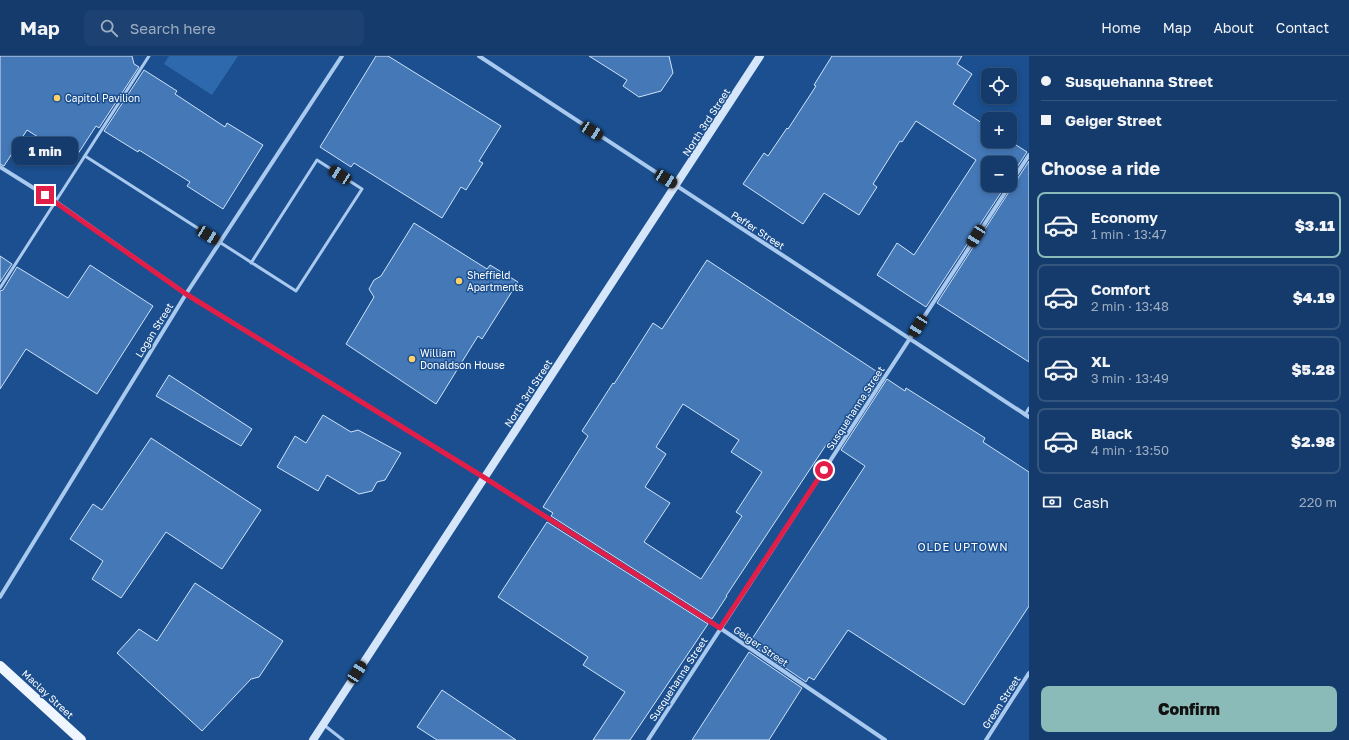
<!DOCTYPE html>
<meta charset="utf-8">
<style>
body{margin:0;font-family:"Golos Text",sans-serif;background:#1d4271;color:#f1f3f6;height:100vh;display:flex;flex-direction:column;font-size:15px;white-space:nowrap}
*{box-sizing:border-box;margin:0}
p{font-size:13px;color:#9dadc1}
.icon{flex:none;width:22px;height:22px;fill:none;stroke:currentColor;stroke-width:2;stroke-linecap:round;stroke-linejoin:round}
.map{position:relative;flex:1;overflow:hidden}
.drawer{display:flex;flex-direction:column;background:#143b6b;width:320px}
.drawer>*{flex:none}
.hud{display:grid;align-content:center;height:88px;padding:0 12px;background:#143b6b}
.fabs{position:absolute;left:981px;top:12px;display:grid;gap:8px}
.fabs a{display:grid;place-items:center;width:36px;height:36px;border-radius:8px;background:#143b6b;box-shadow:0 2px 6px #0003,0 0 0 1px #33557e;font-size:20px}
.end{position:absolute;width:18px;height:18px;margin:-9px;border:5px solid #e11d48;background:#fff;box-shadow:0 0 0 2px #fff}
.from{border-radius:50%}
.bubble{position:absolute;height:28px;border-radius:8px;background:#143b6b;box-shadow:0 2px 6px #0003,0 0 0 1px #33557e;font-size:13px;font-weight:800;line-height:28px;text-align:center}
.car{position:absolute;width:12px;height:24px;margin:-12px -6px;border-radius:5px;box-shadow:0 0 3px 1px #0007;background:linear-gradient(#222 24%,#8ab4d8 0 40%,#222 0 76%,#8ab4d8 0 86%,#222 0)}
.hud b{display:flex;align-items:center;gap:14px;height:38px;font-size:15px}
.hud b+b{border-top:1px solid #33557e}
.hud i{width:10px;height:10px;background:#f1f3f6}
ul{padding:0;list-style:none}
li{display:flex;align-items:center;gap:12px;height:66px;margin:0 8px 6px;padding:0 4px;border:2px solid #33557e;border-radius:8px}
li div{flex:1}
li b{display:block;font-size:15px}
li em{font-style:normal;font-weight:800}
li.selected{border-color:#8bbbb9}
li>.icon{width:36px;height:36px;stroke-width:1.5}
h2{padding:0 12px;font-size:18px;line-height:48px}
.pay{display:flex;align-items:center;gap:10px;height:44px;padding:0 12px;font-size:15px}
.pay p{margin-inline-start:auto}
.action{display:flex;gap:8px;margin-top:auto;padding:8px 12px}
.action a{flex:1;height:46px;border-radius:8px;background:#8bbbb9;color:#111;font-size:16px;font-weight:800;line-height:46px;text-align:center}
header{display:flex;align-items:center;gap:24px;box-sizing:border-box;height:56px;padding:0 20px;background:#143b6b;border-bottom:1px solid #33557e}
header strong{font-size:19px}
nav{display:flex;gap:22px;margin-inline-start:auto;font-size:14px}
.search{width:280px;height:36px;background:#1d4271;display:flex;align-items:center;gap:10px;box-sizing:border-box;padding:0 14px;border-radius:8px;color:#9dadc1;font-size:15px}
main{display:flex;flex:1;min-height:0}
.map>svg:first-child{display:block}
.green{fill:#2e69ad}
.building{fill:#4478b7;stroke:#cfe3fa;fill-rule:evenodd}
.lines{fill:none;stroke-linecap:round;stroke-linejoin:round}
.lane{stroke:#a9c9ee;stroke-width:3}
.street{stroke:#a9c9ee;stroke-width:4}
.secondary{stroke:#d6e6fa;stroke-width:8}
.primary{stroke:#f0f6ff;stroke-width:10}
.route{stroke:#e11d48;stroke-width:5}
.poi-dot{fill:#ffd166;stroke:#1b4f8f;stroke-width:1.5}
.labels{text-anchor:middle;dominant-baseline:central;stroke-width:3;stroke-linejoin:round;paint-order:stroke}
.poi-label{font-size:10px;fill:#fff;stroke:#1b4f8f;text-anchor:start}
.street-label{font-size:10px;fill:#fff;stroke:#1b4f8f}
.neighbourhood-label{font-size:11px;letter-spacing:1px;fill:#fff;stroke:#1b4f8f}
</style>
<header>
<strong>Map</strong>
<div class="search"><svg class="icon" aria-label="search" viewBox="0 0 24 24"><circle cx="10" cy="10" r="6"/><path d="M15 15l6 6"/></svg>Search here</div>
<nav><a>Home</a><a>Map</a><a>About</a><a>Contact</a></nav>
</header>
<main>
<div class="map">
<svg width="1029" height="684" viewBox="0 0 1029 684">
<rect width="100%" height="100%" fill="#1b4f8f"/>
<!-- green -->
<path class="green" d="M169 0H238L212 39 164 8Z"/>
<!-- building -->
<g class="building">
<path d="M0 0H132L134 8 139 11 99 72 96 70 74 104 27 74 4 110 0 108Z"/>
<path d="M376 0H388L501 70 479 105 483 107 466 134 461 131 442 162 354 107 351 111 320 91Z"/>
<path d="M589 0H669L673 17 661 35 639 41 623 30 627 24Z"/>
<path d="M832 0H962L957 8 972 18 953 48 988 71V85H1010L1027 96 1010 122V107H988V129H1006L926 251 877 219 897 187 914 199 976 104 916 65 902 86 900 85 873 128 877 131 859 159 824 137 803 168 743 128 764 97 768 100 787 72 788 73 816 30 814 29Z"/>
<path d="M144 14 177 35 175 38 225 71 227 67 263 89 223 153 187 130 190 126 139 94 138 96 104 75Z"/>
<path d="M1029 105V306L937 247Z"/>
<path d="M414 167 487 213 490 209 518 226 482 283 478 280 436 348 346 288 374 241 369 233 374 224 381 220Z"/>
<path d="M0 200 12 208 0 226Z"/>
<path d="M707 204 882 319 835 391 828 386 726 540H727L712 563 551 460 553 457 543 451 588 380 582 375 613 327 614 328 653 267 662 273ZM683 348 739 384 731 396 762 416 736 456 742 460 701 523 644 486 670 447 645 431 666 398 656 391Z"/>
<path d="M90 209 153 250 97 338 26 293 0 333V235L3 234 17 211 68 242Z"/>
<path d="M169 319 252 373 241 390 156 340Z"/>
<path d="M887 323 905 335 906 332 985 382 983 386 1029 416V550L964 649 848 574 814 624 809 621 806 626 753 590 756 585 752 583 865 410 841 394Z"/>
<path d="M323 359 351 376 358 374 401 397 385 424 377 426 372 435 359 438 327 419 318 435 277 411 295 380 306 387Z"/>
<path d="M151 382 261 454 222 513 166 476 121 542 92 523 103 505 70 483 93 448 102 454Z"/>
<path d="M547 466 708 568 630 684H593L625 636 583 609 588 601 498 541Z"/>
<path d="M195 527 283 585 259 621 251 623 202 675 117 597 139 573 157 585Z"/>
<path d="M749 596 802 632 769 684H692Z"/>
<path d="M442 634 516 684H437L417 671Z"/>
</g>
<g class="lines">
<!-- lane -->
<g class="lane">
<path d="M85 100 296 235 362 133 317 104 251 207"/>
<path d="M0 232 149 0"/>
<path d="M1025 359 1029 352"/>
<path d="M324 669 343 684"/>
</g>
<!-- street -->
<g class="street">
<path d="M479 0 1029 361"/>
<path d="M0 111 56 146 186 238 485 422 720 572 885 684"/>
<path d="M1010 128 1029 99"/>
<path d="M0 541 186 238 342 0"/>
<path d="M648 684 1010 129"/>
<path d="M986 684 1029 617"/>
</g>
<!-- secondary -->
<path class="secondary" d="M313 684 760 0"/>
<!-- primary -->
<path class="primary" d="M0 610 81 684"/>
</g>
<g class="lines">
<!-- route -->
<path class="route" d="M45 139 186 238 485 422 720 572 824 414"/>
</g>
<!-- markers -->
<g class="poi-dot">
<circle cx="57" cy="42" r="4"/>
<circle cx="459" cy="225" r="4"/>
<circle cx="412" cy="303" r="4"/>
</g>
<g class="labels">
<!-- poi labels -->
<g class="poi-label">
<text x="65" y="42">Capitol Pavilion</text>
<text x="467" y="219">Sheffield<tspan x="467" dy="12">Apartments</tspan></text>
<text x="420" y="297">William<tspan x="420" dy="12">Donaldson House</tspan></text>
</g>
<!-- street labels -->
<g class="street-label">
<text transform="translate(706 66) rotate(-57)">North 3rd Street</text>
<text transform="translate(758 174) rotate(33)">Peffer Street</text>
<text transform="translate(154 274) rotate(-58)">Logan Street</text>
<text transform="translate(528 337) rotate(-57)">North 3rd Street</text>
<text transform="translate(855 352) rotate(-57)">Susquehanna Street</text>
<text transform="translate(761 590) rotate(34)">Geiger Street</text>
<text transform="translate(678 623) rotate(-57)">Susquehanna Street</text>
<text transform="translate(48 638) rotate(43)">Maclay Street</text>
<text transform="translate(1001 646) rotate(-57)">Green Street</text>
</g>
<!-- neighbourhood labels -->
<g class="neighbourhood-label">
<text x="963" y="490">OLDE UPTOWN</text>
</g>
</g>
</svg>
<div class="fabs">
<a><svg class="icon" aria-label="locate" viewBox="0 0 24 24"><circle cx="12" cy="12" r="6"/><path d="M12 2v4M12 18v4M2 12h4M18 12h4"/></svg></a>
<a>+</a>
<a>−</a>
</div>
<i class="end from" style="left:824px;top:414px"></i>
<i class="end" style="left:45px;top:139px"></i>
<div class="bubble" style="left:12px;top:81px;width:66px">1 min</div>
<i class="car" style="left:592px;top:75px;rotate:123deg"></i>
<i class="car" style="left:340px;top:119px;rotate:303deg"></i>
<i class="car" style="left:666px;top:123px;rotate:122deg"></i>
<i class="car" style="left:208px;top:179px;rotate:122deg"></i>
<i class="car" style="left:976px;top:180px;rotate:213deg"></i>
<i class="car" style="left:918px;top:270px;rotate:213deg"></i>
<i class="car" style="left:357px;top:616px;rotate:33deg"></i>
</div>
<section class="drawer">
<div class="hud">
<b><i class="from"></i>Susquehanna Street</b>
<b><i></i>Geiger Street</b>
</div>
<h2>Choose a ride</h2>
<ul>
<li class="selected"><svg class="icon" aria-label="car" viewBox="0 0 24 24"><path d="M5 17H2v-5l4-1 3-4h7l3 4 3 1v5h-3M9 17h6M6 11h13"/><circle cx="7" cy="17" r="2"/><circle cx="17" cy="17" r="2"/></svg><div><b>Economy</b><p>1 min · 13:47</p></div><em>$3.11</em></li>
<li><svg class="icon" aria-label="car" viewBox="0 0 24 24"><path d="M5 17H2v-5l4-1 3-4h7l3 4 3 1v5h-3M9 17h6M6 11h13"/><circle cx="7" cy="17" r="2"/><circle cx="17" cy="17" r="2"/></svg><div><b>Comfort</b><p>2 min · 13:48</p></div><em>$4.19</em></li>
<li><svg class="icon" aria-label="car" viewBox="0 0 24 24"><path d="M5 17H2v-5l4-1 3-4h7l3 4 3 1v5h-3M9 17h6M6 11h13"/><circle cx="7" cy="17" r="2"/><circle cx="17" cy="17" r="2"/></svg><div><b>XL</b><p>3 min · 13:49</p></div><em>$5.28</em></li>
<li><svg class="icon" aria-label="car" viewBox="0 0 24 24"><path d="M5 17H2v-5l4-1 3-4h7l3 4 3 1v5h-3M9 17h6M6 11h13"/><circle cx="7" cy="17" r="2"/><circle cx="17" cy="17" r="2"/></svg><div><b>Black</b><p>4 min · 13:50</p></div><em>$2.98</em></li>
</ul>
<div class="pay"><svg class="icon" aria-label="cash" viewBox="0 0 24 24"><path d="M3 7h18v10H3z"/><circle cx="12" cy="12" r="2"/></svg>Cash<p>220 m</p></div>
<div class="action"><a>Confirm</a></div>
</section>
</main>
